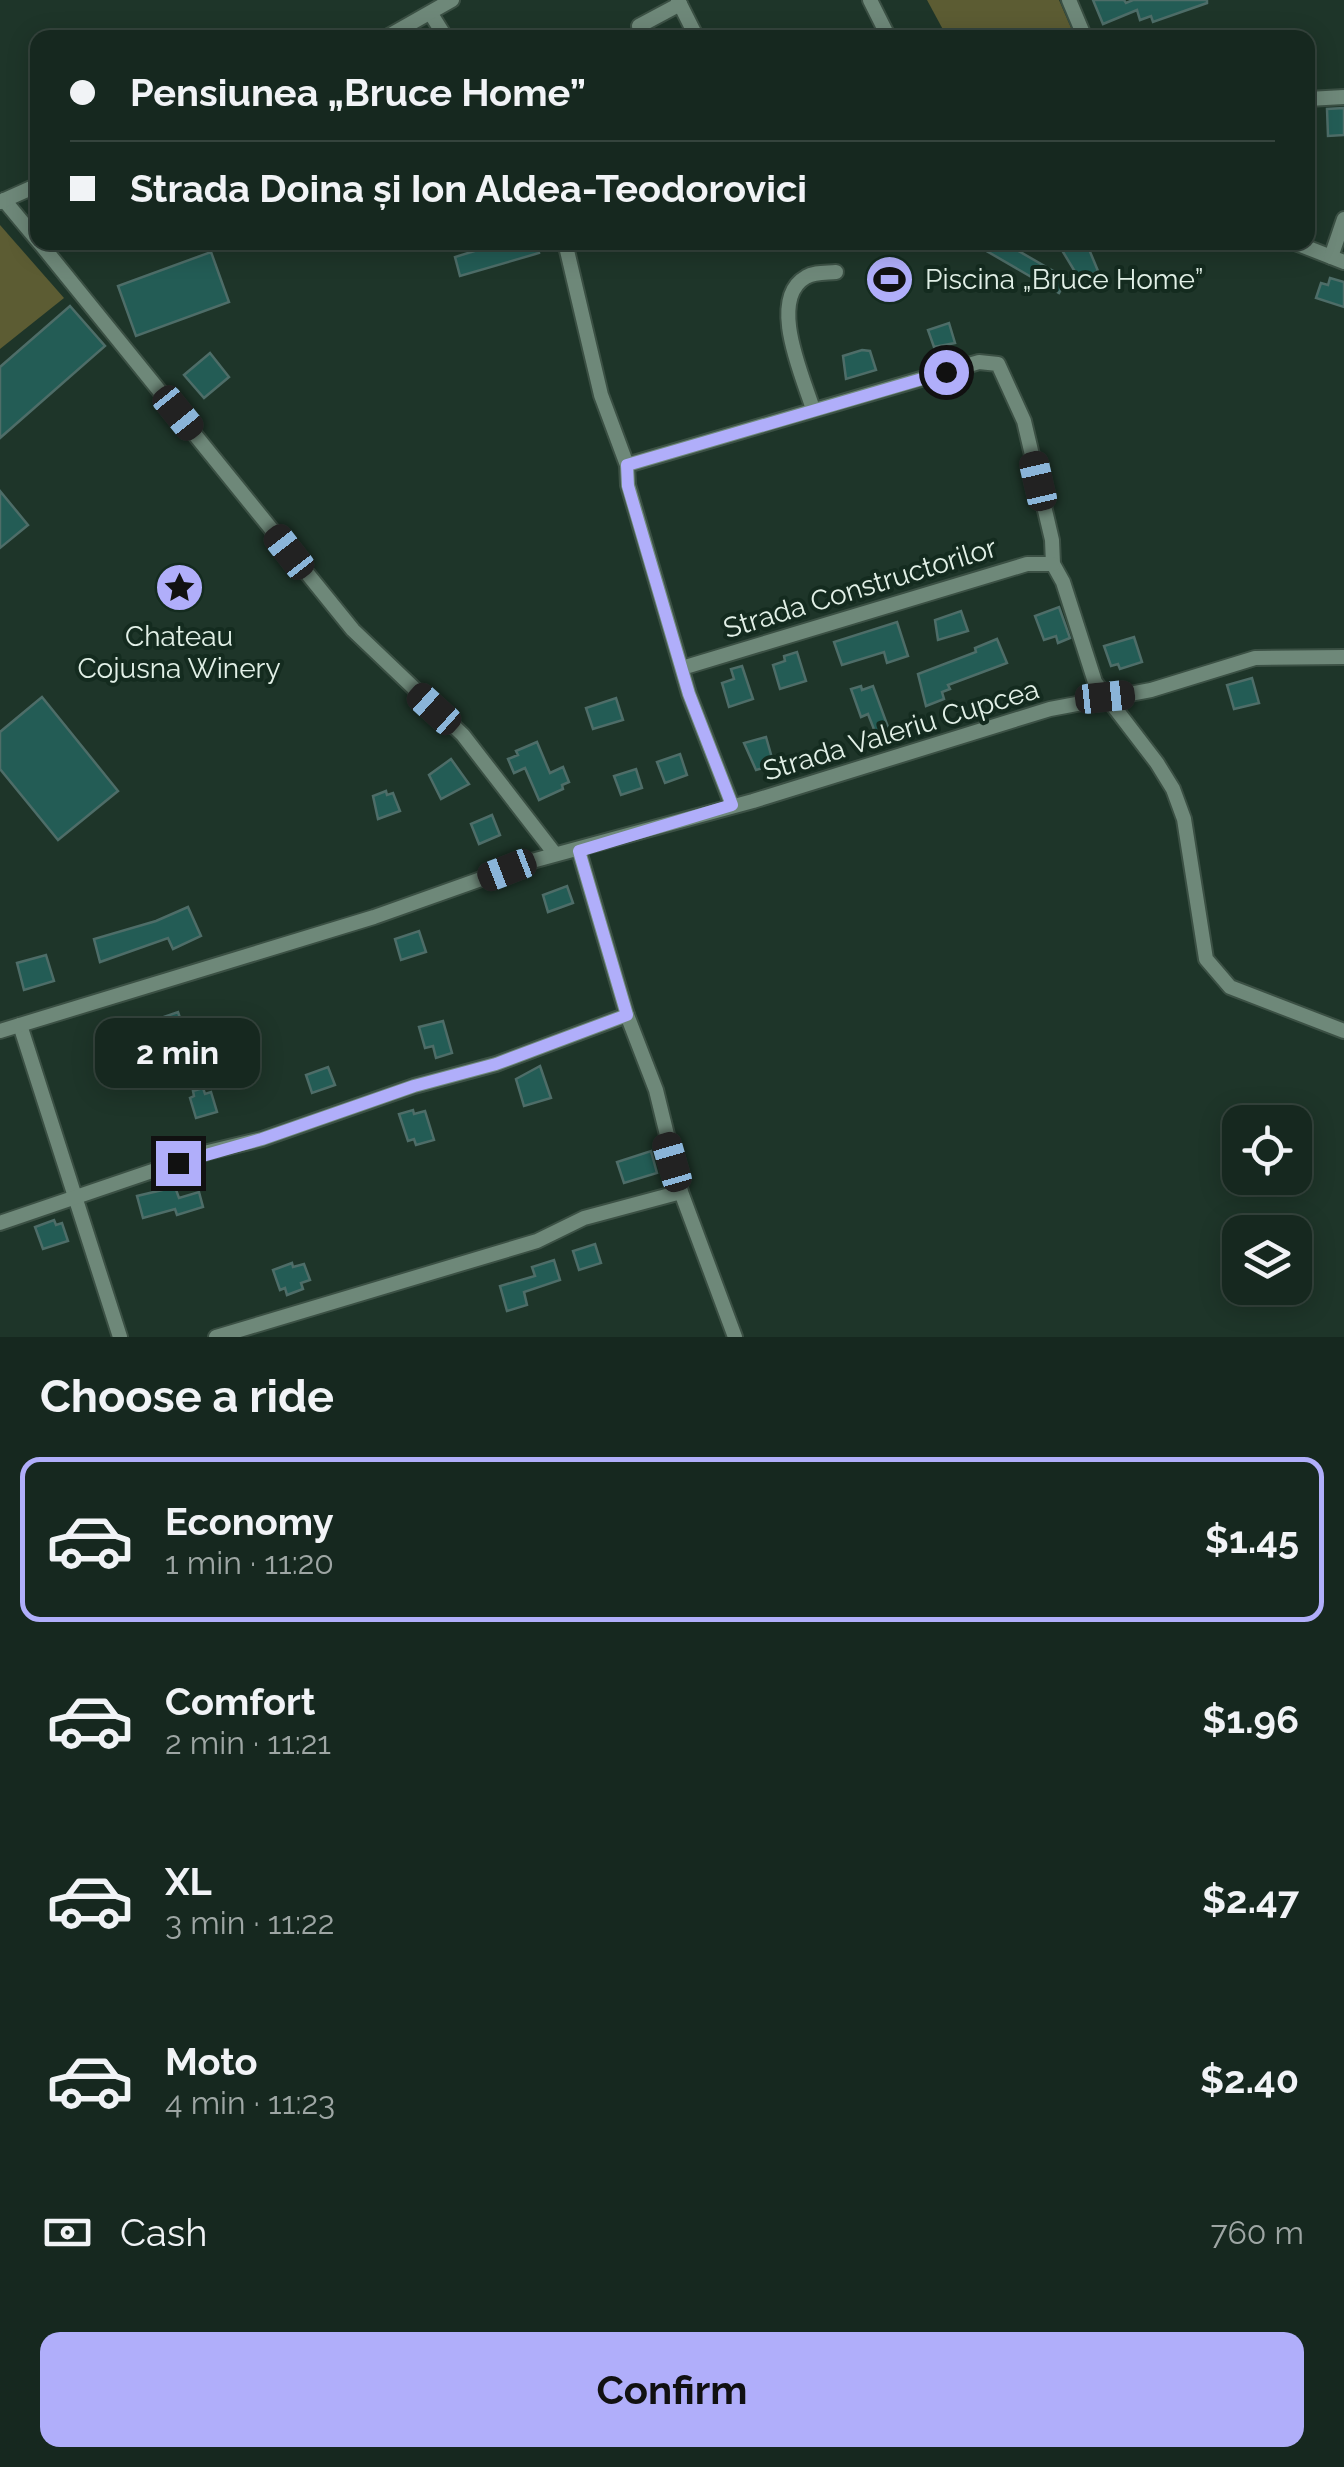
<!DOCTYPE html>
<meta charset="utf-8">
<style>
body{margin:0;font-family:Raleway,sans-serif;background:#1f3028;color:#f1f3f6;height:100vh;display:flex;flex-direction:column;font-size:38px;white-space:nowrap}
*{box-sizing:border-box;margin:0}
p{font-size:32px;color:#9ea6a4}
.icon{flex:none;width:55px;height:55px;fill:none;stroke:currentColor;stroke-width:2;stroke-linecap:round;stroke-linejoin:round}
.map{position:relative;height:1337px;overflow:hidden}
.drawer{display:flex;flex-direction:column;background:#16281f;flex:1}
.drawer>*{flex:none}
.guide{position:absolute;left:30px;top:30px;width:1285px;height:220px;border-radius:20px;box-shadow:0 5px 25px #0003,0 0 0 2px #35443d;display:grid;align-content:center;height:220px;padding:0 40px;background:#16281f}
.tools{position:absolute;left:1222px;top:1105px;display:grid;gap:20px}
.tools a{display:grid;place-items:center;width:90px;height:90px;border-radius:20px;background:#16281f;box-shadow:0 5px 25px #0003,0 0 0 2px #35443d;font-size:50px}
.end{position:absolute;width:45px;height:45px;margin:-22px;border:12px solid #b0aefa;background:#111;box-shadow:0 0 0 5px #111}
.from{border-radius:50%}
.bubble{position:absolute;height:70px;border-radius:20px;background:#16281f;box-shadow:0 5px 25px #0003,0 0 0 2px #35443d;font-size:32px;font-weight:700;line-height:70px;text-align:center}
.car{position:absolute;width:30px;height:60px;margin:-30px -15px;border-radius:12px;box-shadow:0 0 8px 2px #0007;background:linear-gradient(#222 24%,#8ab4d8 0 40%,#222 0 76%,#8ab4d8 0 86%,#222 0)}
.guide b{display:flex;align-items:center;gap:35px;height:95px;font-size:38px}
.guide b+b{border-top:2px solid #35443d}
.guide i{width:25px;height:25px;background:#f1f3f6}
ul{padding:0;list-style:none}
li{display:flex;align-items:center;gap:30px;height:165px;margin:0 20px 15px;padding:0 20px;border:5px solid transparent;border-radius:20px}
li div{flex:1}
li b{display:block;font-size:38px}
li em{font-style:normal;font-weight:700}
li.selected{border-color:#b0aefa}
li>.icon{width:90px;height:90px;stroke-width:1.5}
h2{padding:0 40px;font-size:45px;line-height:120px}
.pay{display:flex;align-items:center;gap:25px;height:110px;padding:0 40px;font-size:38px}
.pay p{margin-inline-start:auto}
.cta{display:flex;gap:20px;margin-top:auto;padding:20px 40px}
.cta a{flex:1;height:115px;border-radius:20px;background:#b0aefa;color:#111;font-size:40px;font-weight:700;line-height:115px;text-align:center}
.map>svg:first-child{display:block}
.green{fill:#5c5c33}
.building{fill:#235c55;stroke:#4e6d68;stroke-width:2.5}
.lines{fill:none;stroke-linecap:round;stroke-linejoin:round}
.minor-casing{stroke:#3b5044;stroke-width:18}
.minor{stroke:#6e8879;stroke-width:14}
.route{stroke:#b0aefa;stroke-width:12}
.labels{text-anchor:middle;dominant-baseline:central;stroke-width:8;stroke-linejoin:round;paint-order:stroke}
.poi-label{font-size:28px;fill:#e2f0e7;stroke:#142b1f;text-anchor:start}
.street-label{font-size:28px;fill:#e2f0e7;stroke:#142b1f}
</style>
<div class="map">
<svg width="1344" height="1337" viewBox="0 0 1344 1337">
<rect width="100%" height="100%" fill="#1e3529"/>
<!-- green -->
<g class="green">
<path d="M927 0H1059L1075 37H947Z"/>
<path d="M0 225 64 298 0 349Z"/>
</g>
<!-- building -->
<g class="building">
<path d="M1093 0H1124L1126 3 1133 0H1207V3L1153 22 1151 16 1140 20 1137 10 1103 24Z"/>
<path d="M1344 108V135L1328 136 1327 109Z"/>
<path d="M504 242H536L539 253 460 276 455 257Z"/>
<path d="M971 242H1003L1067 279 1059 293Z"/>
<path d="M1057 242H1086L1098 271 1080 280Z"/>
<path d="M211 252 229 302 136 336 118 286Z"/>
<path d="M1330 278 1344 282V307L1316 298 1321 283 1328 285Z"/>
<path d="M70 306 105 346 0 438V367Z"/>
<path d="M949 323 955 343 934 347 928 330Z"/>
<path d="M862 350 870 351 876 370 846 379 843 356Z"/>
<path d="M210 353 229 377 204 398 184 375Z"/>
<path d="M0 491 28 525 0 548Z"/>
<path d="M1059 607 1070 638 1058 643 1056 636 1044 640 1035 616Z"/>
<path d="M961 611 968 631 938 640 935 620Z"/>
<path d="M897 622 908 656 887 663 884 652 842 665 834 642Z"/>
<path d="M1134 637 1142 662 1120 669 1118 664 1111 666 1104 646Z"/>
<path d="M997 639 1007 663 948 685 950 689 942 692 944 699 926 706 918 674 976 652 975 648Z"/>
<path d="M797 652 806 681 780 689 773 665 785 661 784 656Z"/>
<path d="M742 666 753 699 729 707 722 683 734 679 731 669Z"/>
<path d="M1252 678 1259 703 1234 709 1227 685Z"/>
<path d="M861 686 862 690 873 686 888 727 875 732 868 714 861 717 851 689Z"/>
<path d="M42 697 118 791 58 840 0 769V732Z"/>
<path d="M616 698 623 720 593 729 586 708Z"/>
<path d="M766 737 774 765 756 770 744 743Z"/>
<path d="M537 742 550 773 563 767 569 782 562 785 563 789 539 800 525 768 514 773 508 759 518 755 516 751Z"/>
<path d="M680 754 687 775 665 783 657 762Z"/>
<path d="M451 759 469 784 441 799 429 775Z"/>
<path d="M636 769 642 788 621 795 614 776Z"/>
<path d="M386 791 387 795 393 793 400 811 378 819 373 796Z"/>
<path d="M492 815 500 835 479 844 471 824Z"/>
<path d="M567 886 573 903 548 912 543 895Z"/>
<path d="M188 907 201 936 173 949 168 938 100 962 94 939 156 921Z"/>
<path d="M419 931 426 952 401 960 395 939Z"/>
<path d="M46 955 54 981 24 990 17 963Z"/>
<path d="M178 1012 184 1030 161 1038 155 1020Z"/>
<path d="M443 1021 452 1053 436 1058 433 1046 425 1048 419 1027Z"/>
<path d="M540 1066 551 1098 524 1106 516 1079Z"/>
<path d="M328 1067 335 1085 312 1093 306 1075Z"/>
<path d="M203 1088 205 1094 211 1092 217 1112 196 1118 190 1098 194 1096 193 1091Z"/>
<path d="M413 1110 414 1114 425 1111 434 1140 416 1145 414 1139 408 1141 399 1114Z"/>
<path d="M651 1151 657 1173 624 1183 617 1162Z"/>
<path d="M175 1187 179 1198 199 1192 203 1207 177 1215 175 1209 143 1218 137 1196Z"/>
<path d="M54 1220 56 1225 62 1223 68 1241 43 1249 35 1227Z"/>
<path d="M595 1244 601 1263 579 1270 573 1251Z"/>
<path d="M554 1260 560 1280 524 1292 527 1305 507 1311 500 1286 535 1276 532 1267Z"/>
<path d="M292 1263 293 1267 304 1264 310 1280 301 1283 303 1289 287 1295 285 1288 280 1290 273 1270Z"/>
</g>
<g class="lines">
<defs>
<g id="minor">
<path d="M678 0 697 38"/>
<path d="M870 0 889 38"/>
<path d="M1069 0 1085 38"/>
<path d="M431 14 446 38"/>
<path d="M639 26 680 4"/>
<path d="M385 38 452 0"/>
<path d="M1308 99 1344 97"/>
<path d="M4 200 38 241"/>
<path d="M0 202 38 185"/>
<path d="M39 242 353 630 463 735 555 854"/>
<path d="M565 242 601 395 627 465 628 485 689 694 732 805"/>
<path d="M1293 242 1344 262"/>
<path d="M1331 257 1344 219"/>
<path d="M813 409C803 377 767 299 806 277 814 272 826 273 836 272"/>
<path d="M627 465 979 362 998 364 1024 421 1052 540 1053 564 1063 582 1095 682 1157 763 1173 789 1184 819 1206 959 1230 987 1344 1031"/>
<path d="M682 668 1027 564H1053"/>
<path d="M579 851 627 1015 656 1090 681 1192 735 1337"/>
<path d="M20 1025 120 1337"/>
<path d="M0 1031 374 917 532 861 753 801 1050 709 1151 690 1255 658 1344 657"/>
<path d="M0 1223 208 1152 262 1139 414 1086 496 1064 627 1015"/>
<path d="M216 1337 537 1241 584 1218 681 1192"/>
</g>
</defs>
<!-- minor casing -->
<use href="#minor" class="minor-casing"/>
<!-- minor -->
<use href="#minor" class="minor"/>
</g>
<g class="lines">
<!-- route -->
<path class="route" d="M178 1163 262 1139 414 1086 496 1064 627 1015 579 851 732 805 689 694 628 486 627 465 946 372"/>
</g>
<!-- icons -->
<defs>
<symbol id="stadium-disc" viewBox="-11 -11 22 22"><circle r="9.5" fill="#b0aefa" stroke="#142b1f"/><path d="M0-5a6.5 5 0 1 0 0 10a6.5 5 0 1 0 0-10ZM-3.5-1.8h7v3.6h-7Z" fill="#111"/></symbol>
<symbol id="sight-disc" viewBox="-11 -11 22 22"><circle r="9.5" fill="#b0aefa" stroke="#142b1f"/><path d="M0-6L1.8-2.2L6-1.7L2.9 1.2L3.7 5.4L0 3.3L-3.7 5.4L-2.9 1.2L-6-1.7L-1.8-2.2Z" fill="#111"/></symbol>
</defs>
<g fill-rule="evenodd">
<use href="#stadium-disc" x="862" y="252" width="55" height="55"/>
<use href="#sight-disc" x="152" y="560" width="55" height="55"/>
</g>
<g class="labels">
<!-- poi labels -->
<g class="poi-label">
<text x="925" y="279">Piscina „Bruce Home”</text>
<text x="179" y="636" text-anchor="middle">Chateau<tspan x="179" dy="32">Cojusna Winery</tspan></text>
</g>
<!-- street labels -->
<g class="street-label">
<text transform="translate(860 588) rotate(-17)">Strada Constructorilor</text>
<text transform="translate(901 730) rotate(-17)">Strada Valeriu Cupcea</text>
</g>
</g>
</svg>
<div class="tools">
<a><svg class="icon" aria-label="locate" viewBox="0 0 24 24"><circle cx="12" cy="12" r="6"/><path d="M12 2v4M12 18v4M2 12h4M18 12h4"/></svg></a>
<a><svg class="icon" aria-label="layers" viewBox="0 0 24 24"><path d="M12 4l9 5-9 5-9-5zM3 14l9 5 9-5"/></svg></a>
</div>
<i class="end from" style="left:946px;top:372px"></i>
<i class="end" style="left:178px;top:1163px"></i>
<div class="bubble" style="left:95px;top:1018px;width:165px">2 min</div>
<i class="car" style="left:178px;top:413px;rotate:141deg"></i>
<i class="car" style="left:1038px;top:481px;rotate:347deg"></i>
<i class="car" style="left:289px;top:552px;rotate:322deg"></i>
<i class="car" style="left:1105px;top:697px;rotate:84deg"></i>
<i class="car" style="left:434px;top:709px;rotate:312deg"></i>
<i class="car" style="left:507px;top:870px;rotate:249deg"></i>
<i class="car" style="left:672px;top:1162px;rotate:344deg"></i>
<div class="guide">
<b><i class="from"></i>Pensiunea „Bruce Home”</b>
<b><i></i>Strada Doina și Ion Aldea-Teodorovici</b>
</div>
</div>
<section class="drawer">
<h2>Choose a ride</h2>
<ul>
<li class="selected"><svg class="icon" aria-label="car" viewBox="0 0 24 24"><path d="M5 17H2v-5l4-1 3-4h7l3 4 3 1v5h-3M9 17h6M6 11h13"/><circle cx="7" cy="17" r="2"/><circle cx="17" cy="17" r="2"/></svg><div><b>Economy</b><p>1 min · 11:20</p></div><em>$1.45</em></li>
<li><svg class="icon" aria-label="car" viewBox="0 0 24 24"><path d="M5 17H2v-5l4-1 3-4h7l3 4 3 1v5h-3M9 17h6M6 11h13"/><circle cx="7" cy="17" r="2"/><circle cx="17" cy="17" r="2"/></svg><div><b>Comfort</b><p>2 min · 11:21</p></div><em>$1.96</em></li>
<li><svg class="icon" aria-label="car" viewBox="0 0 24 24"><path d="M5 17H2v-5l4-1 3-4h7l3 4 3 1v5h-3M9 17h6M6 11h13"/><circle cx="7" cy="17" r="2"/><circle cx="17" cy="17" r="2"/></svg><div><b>XL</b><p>3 min · 11:22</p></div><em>$2.47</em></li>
<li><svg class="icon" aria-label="car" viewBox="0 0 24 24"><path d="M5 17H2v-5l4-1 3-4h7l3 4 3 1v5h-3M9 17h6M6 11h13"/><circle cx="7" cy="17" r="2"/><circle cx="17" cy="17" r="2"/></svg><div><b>Moto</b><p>4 min · 11:23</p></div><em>$2.40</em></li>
</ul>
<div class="pay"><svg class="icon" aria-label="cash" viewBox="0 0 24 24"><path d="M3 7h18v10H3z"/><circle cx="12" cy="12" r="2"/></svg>Cash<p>760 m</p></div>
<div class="cta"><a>Confirm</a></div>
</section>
